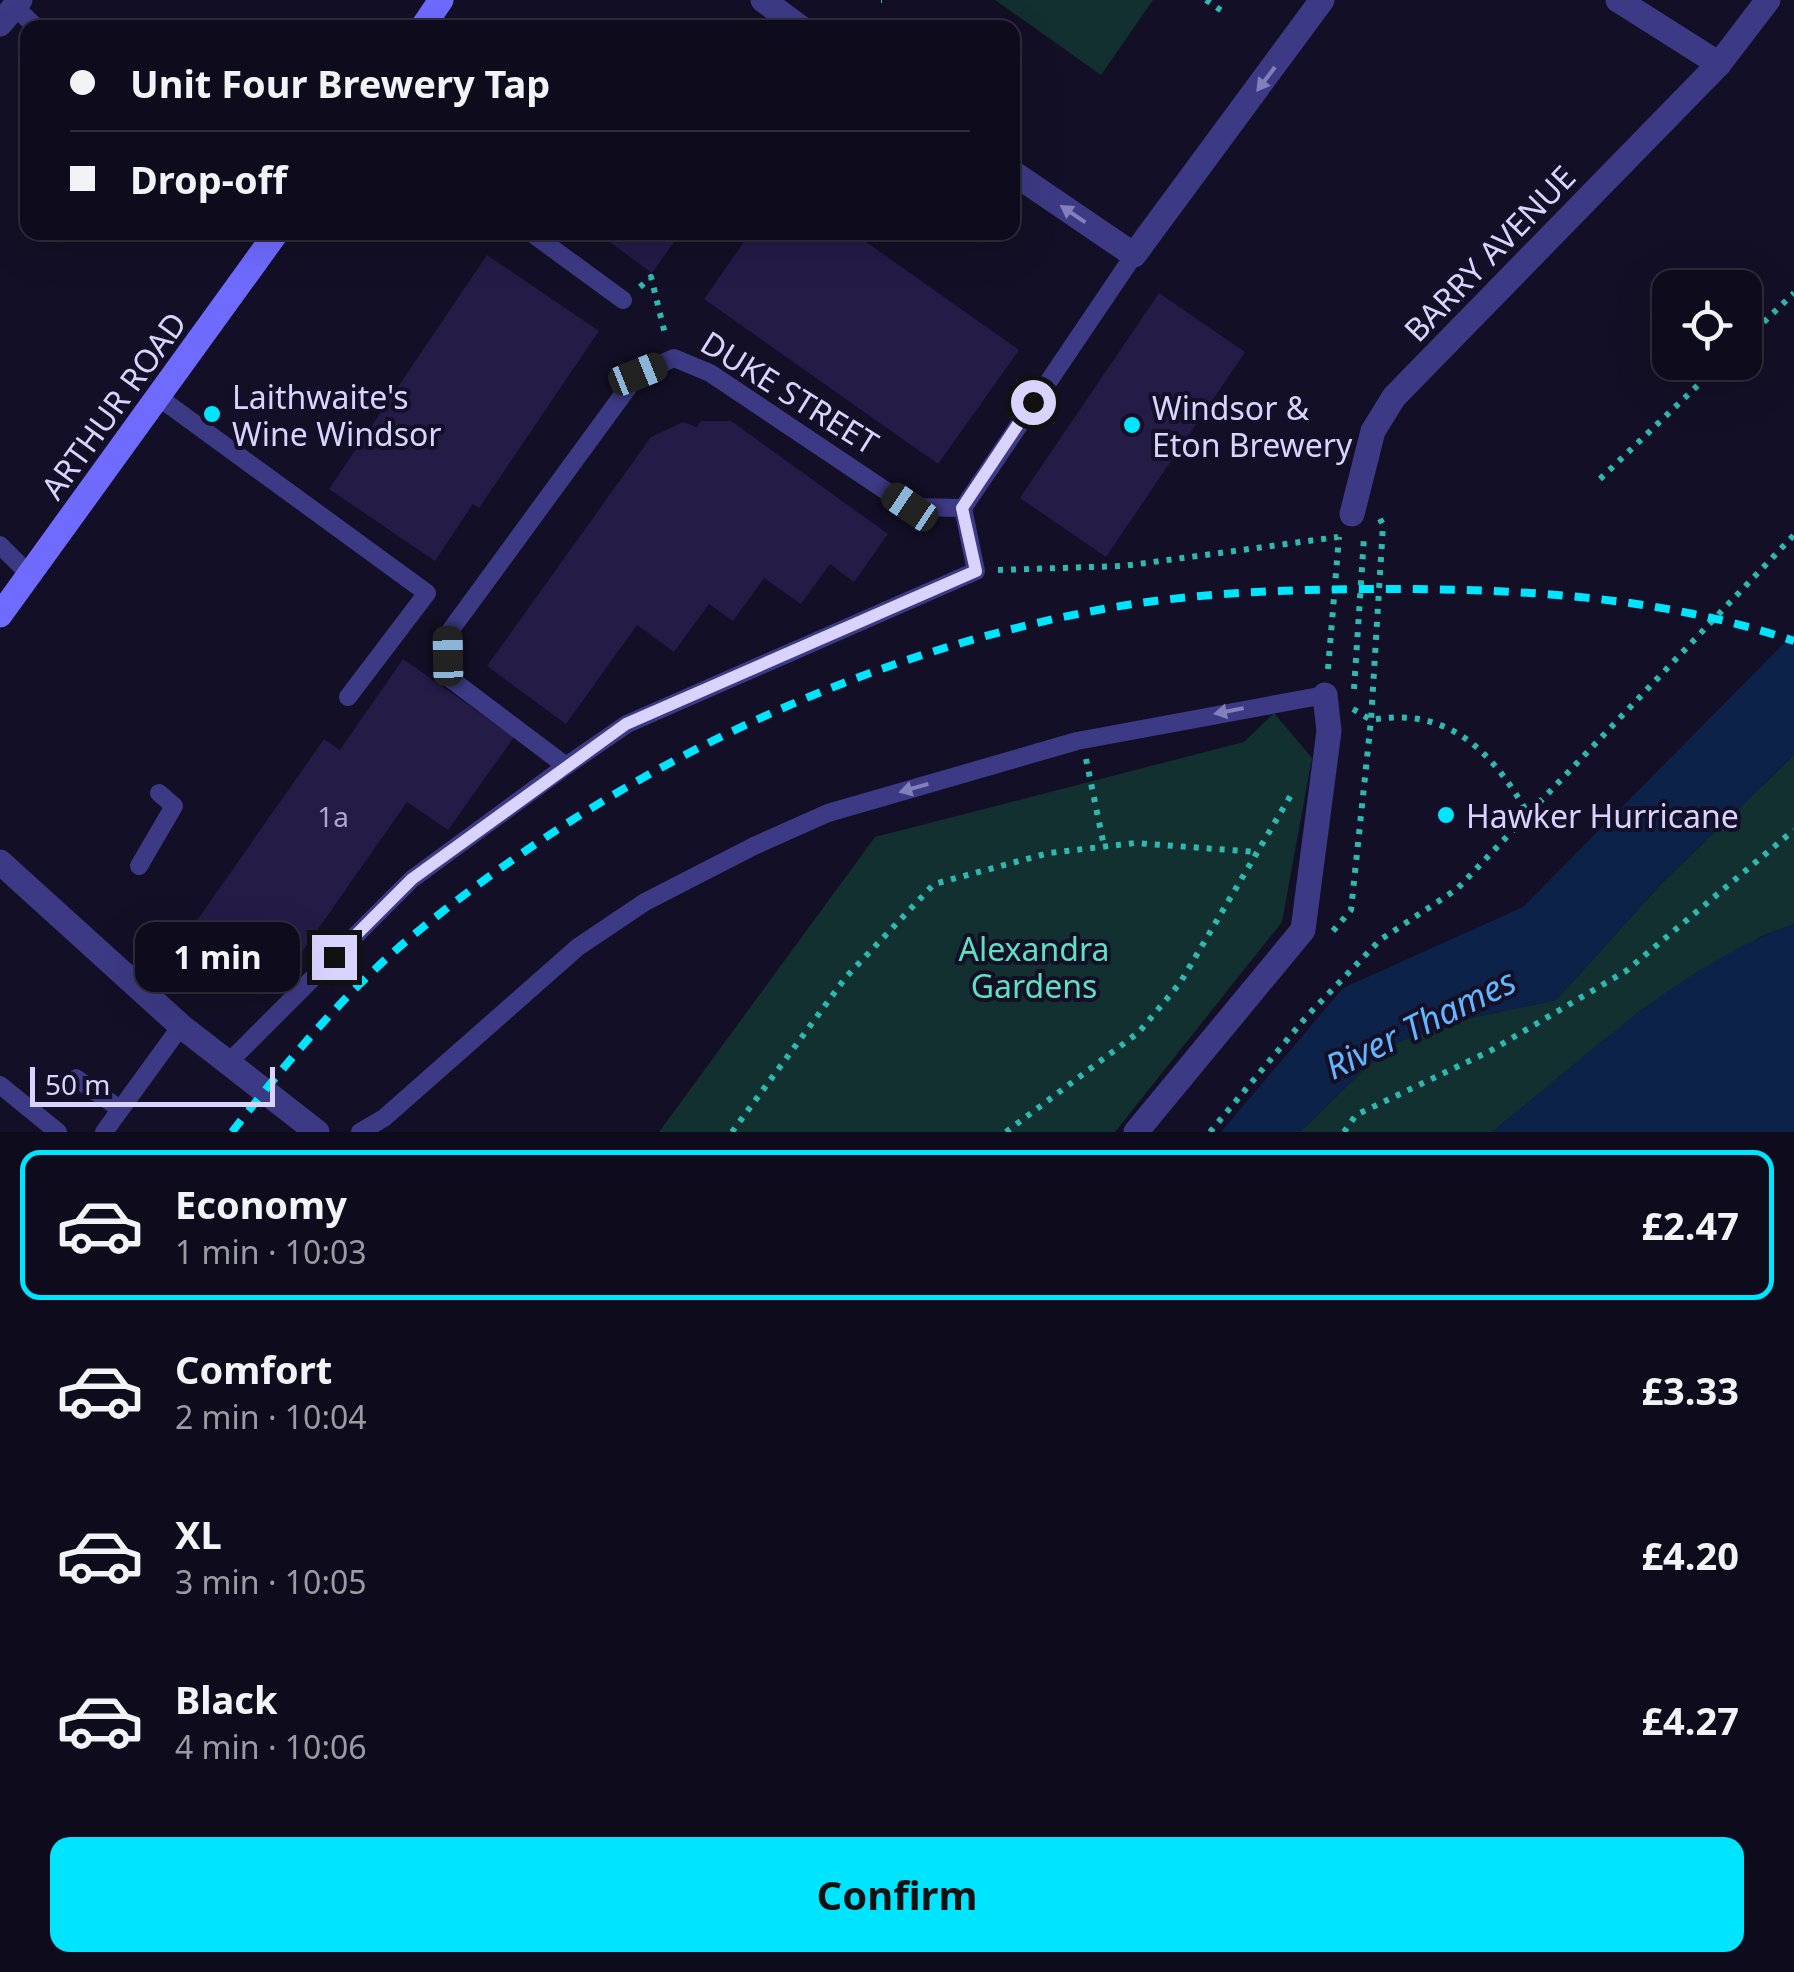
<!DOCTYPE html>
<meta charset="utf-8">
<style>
body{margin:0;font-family:"Noto Sans",sans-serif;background:#171425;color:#f1f3f6;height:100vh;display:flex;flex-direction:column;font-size:38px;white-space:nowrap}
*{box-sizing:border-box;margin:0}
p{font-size:32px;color:#9b9ba3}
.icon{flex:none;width:55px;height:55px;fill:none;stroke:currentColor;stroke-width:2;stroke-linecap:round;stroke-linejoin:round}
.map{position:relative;height:1132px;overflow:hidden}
.panel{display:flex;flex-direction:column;background:#0e0b1c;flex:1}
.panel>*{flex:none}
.banner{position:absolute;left:20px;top:20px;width:1000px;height:220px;border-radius:20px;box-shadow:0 10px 40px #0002,0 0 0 2px #2e2b3b;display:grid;align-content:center;height:220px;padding:0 50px;background:#0e0b1c}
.tools{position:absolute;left:1652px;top:270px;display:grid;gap:20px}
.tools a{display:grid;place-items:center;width:110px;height:110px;border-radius:20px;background:#0e0b1c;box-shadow:0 10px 40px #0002,0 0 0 2px #2e2b3b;font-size:50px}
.scale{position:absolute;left:30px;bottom:25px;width:245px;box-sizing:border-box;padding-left:10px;border:5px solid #d9d4ff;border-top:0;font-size:28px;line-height:35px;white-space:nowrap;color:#d9d4ff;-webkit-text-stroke:8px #130f26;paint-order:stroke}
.end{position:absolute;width:45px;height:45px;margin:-22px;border:12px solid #d9d4ff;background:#111;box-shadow:0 0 0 5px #111}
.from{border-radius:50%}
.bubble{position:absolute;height:70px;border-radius:20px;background:#0e0b1c;box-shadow:0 10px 40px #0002,0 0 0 2px #2e2b3b;font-size:32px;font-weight:700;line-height:70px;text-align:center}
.car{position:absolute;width:30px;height:60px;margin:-30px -15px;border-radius:12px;box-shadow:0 0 8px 2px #0007;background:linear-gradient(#222 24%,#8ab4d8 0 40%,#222 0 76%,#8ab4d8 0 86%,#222 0)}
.banner b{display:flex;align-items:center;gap:35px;height:95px;font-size:38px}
.banner b+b{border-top:2px solid #2e2b3b}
.banner i{width:25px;height:25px;background:#f1f3f6}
ul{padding:18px 0 0;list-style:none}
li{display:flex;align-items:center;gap:30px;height:150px;margin:0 20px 15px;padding:0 30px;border:5px solid transparent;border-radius:20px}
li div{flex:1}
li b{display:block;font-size:38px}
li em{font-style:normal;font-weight:700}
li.selected{border-color:#00e5ff}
li>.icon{width:90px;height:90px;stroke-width:1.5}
.cta{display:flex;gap:20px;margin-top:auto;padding:20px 50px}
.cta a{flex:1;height:115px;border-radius:20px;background:#00e5ff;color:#111;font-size:40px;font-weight:700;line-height:115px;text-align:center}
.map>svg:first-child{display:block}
.green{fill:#12302f}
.water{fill:#0c2248}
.building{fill:#241b47}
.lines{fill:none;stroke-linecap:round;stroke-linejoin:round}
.path{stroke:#2fb8b0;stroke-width:6;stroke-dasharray:5 8;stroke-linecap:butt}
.lane{stroke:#3d3a85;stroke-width:18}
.street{stroke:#3d3a85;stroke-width:25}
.secondary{stroke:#6f6bff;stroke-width:25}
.rail{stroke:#00e5ff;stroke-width:8;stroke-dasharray:15 12;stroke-linecap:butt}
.oneway{fill:#837fbc}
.route{stroke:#d9d4ff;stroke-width:12}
.poi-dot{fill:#00e5ff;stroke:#130f26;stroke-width:4}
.labels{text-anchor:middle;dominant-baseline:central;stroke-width:8;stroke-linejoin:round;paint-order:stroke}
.number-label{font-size:28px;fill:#aca6d1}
.street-label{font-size:32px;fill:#d9d4ff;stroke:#130f26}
.poi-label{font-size:32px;fill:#d9d4ff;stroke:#130f26;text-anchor:start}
.park-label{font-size:32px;fill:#5fe0c0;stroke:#130f26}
.water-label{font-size:35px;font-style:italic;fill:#62b6ff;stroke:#130f26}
</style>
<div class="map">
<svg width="1794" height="1132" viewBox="0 0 1794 1132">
<rect width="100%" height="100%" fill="#130f26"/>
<!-- green -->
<g class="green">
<path d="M995 0H1153L1101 75Z"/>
<path d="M1274 713 1312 758 1282 922 1115 1132H659L875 837 1244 742Z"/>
<path d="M1794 755V924L1762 936 1640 1011 1492 1132H1300L1388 1046 1447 1023 1556 1000 1660 885Z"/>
</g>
<!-- water -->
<g class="water">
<path d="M1794 633V755L1660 885 1556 1000 1447 1023 1388 1046 1300 1132H1221L1343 988 1523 907Z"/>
<path d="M1794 924V1132H1492C1585 1057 1679 965 1794 924Z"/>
</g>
<!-- building -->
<g class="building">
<path d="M596 232H681L652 273Z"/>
<path d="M751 232H852L1019 350 938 464 704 299Z"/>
<path d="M487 255 599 331 479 508 473 504 435 561 329 489Z"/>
<path d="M1159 293 1245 352 1106 557 1020 498Z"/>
<path d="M701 421H731L888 534 854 582 830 564 801 604 764 578 733 621 709 604 674 652 637 625 566 724 487 666 651 437 683 422 697 427Z"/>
<path d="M403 659 514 737 448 830 407 802 276 989 191 929 324 739 340 750Z"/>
</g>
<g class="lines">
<!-- path -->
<g class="path">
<path d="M881 0H882"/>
<path d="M1206 0 1222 11"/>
<path d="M640 287 651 277 666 338"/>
<path d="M1745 340 1794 293"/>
<path d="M1600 479 1722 362"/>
<path d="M998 570 1123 566 1338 537"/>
<path d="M1328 669 1339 537"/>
<path d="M1354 689 1364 537"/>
<path d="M1353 709 1371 720C1448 706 1492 751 1528 814"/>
<path d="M1086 759 1104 846"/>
<path d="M1333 931 1351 910 1371 720 1383 525 1379 517"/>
<path d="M732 1132 846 977 934 884 1049 853 1135 843 1257 852"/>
<path d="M1006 1132 1139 1032 1180 983 1291 795"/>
<path d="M1210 1132 1307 1016 1380 940 1457 889 1794 535"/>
<path d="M1344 1132 1356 1115 1490 1051 1626 971 1794 830"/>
</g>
<!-- lane -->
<g class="lane">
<path d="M15 7 37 28"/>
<path d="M530 232 623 300"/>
<path d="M161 399 427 593 348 697"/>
<path d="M963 508 976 571 627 724 566 766 448 677 447 635 638 374 674 358 710 373 910 507 963 508 1134 255"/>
<path d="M0 545 29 574"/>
<path d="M139 866 174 806 159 793"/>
<path d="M230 1061 412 879 566 766"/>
<path d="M76 1078 120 1109"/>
<path d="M0 1085 58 1132"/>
<path d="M104 1132 181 1026"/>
<path d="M360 1132 384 1118 578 947 645 902 754 846 828 813 1077 741 1325 695"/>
</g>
<!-- street -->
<g class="street">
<path d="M763 0 801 28"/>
<path d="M1618 0 1719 64"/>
<path d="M0 24 20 0"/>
<path d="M1012 172 1134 255 1322 0"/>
<path d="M1352 514 1373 431 1394 397 1719 64 1768 0"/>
<path d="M0 862 181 1026 317 1132"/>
<path d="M1136 1132 1303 930 1329 731 1325 695"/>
</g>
<!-- secondary -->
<g class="secondary">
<path d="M422 28 441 0"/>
<path d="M0 615 277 232"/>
</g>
<!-- rail -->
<path class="rail" d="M232 1132C288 1060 351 985 422 928 618 769 855 655 1103 609 1197 592 1294 589 1389 589 1525 589 1664 597 1794 641"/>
</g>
<!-- one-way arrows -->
<defs><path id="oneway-solid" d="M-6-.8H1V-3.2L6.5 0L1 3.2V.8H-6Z" transform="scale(2.5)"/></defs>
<g class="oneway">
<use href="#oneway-solid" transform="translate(1266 79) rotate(127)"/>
<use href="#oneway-solid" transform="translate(1073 214) rotate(-146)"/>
<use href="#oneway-solid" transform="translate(1229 711) rotate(169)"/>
<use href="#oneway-solid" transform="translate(914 788) rotate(164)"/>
</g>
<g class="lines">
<!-- route -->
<path class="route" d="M334 957 412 879 626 724 976 571 962 508 1033 402"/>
</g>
<!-- markers -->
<g class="poi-dot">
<circle cx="212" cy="414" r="10"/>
<circle cx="1132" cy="425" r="10"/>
<circle cx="1446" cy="815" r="10"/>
</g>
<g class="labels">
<!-- number labels -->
<g class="number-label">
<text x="333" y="816">1a</text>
</g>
<!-- street labels -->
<g class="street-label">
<text transform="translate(1489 253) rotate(-46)">BARRY AVENUE</text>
<text transform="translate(790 392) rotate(32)">DUKE STREET</text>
<text transform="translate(113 405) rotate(-54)">ARTHUR ROAD</text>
</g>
<!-- poi labels -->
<g class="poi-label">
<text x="232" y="396">Laithwaite's<tspan x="232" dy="37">Wine Windsor</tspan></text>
<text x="1152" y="407">Windsor &amp;<tspan x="1152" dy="37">Eton Brewery</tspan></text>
<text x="1466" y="815">Hawker Hurricane</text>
</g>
<!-- park labels -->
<g class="park-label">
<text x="1034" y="948">Alexandra<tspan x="1034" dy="37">Gardens</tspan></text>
</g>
<!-- water labels -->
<g class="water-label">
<text transform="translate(1420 1023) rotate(-26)">River Thames</text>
</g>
</g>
</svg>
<div class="tools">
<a><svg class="icon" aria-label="locate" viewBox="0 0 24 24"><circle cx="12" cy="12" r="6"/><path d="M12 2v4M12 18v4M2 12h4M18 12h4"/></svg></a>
</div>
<div class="scale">50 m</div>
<i class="end from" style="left:1033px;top:402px"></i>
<i class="end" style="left:334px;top:957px"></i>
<div class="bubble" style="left:135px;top:922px;width:165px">1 min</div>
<i class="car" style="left:638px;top:374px;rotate:68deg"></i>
<i class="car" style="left:910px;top:507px;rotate:304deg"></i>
<i class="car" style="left:448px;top:656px;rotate:359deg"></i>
<div class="banner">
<b><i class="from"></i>Unit Four Brewery Tap</b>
<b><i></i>Drop-off</b>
</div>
</div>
<section class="panel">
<ul>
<li class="selected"><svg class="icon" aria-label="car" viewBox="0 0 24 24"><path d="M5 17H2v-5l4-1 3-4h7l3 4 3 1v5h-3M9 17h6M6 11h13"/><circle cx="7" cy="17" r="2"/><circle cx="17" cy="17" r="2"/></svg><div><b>Economy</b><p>1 min · 10:03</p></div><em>£2.47</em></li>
<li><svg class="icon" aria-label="car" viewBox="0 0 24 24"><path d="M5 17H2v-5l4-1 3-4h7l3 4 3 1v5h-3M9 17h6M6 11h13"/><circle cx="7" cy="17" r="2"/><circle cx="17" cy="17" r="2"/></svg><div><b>Comfort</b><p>2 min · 10:04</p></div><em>£3.33</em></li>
<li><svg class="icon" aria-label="car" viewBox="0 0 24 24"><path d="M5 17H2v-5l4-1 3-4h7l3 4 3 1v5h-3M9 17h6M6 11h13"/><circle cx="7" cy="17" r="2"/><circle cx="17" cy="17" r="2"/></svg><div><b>XL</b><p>3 min · 10:05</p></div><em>£4.20</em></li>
<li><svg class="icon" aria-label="car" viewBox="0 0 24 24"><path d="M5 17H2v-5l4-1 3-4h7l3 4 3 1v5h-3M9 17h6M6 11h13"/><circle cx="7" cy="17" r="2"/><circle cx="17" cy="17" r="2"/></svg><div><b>Black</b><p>4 min · 10:06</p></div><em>£4.27</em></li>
</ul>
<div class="cta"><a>Confirm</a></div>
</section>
